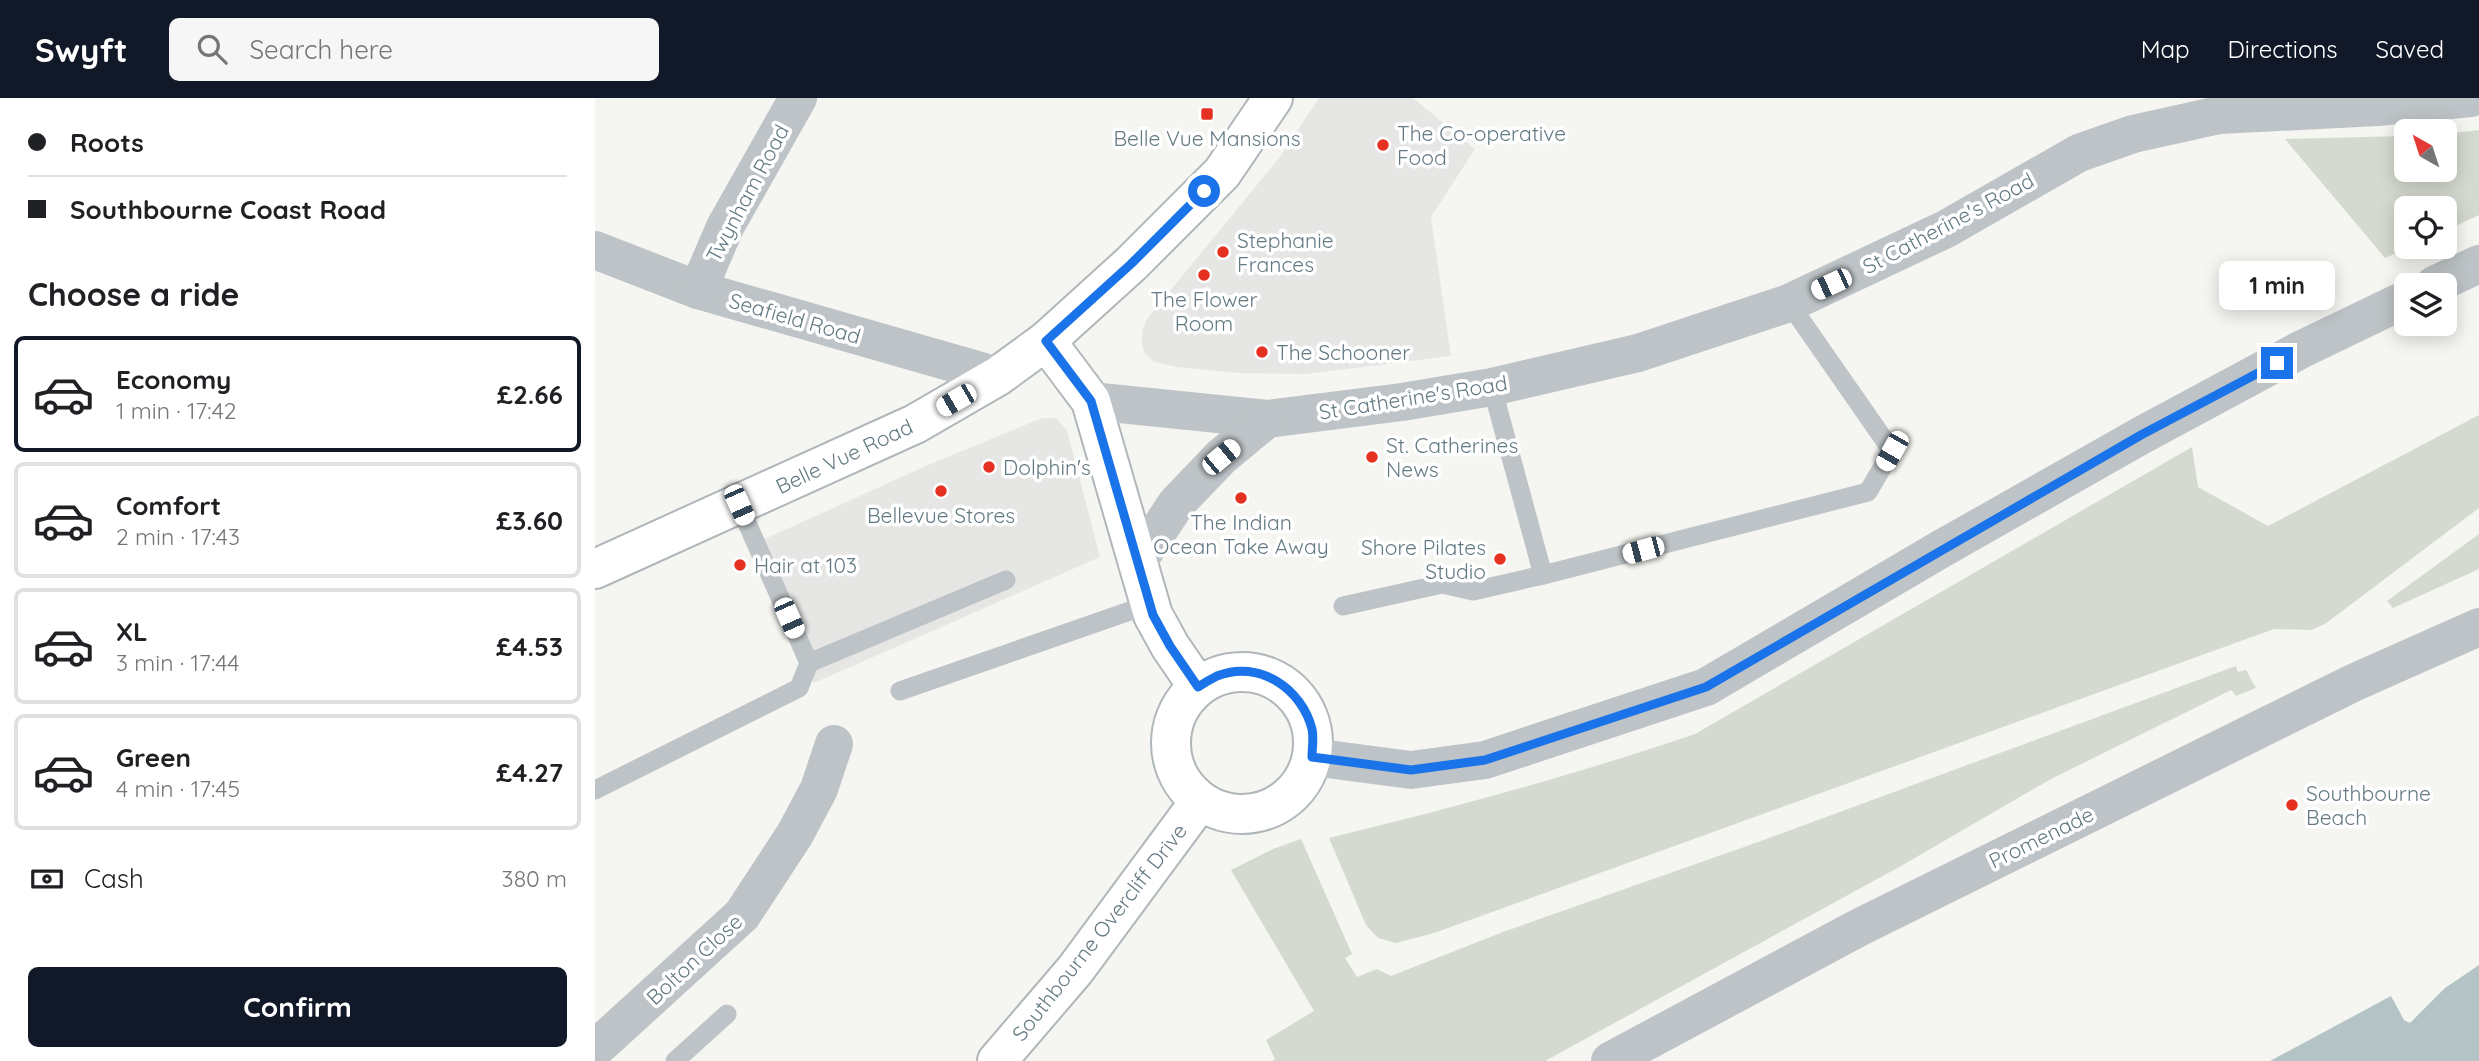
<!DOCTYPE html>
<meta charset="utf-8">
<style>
body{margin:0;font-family:Quicksand,sans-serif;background:#f6f6f6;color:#202124;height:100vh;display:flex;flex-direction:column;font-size:26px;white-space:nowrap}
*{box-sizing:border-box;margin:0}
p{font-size:23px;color:#757577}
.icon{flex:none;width:38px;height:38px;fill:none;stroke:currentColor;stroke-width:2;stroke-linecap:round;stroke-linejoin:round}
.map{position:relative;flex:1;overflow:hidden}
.details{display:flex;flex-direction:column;background:#fff;width:595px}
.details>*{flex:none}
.hud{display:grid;align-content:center;height:154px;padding:0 28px;background:#fff}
.needle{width:46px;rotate:321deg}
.fabs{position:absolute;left:1799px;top:21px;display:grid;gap:14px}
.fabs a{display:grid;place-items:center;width:63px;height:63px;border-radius:10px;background:#fff;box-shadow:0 4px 18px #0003;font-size:35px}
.end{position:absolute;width:32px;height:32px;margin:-16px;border:9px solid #1a73e8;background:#fff;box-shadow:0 0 0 4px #fff}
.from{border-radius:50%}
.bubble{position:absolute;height:49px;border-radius:10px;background:#fff;box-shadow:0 4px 18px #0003;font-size:23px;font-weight:700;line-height:49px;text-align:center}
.car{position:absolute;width:21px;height:42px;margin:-21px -10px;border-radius:9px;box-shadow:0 0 5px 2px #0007;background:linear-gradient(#fff 24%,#345 0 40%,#fff 0 76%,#345 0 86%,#fff 0)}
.hud b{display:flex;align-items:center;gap:24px;height:66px;font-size:26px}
.hud b+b{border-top:2px solid #e0e0e0}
.hud i{width:18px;height:18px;background:#202124}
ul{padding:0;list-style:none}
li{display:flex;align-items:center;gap:21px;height:116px;margin:0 14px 10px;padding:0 14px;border:4px solid #e0e0e0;border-radius:10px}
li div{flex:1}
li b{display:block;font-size:26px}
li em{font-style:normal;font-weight:700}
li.on{border-color:#111827}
li>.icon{width:63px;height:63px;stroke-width:1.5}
h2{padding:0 28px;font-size:32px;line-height:84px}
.pay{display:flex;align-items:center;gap:18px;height:77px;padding:0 28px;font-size:26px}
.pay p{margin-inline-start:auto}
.cta{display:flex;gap:14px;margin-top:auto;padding:14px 28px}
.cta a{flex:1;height:80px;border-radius:10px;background:#111827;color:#fff;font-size:28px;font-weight:700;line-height:80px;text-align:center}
header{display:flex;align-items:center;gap:42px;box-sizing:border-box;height:98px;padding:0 35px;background:#111827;color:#fff}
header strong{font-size:33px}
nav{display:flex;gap:38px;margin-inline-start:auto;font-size:24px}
.search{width:490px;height:63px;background:#f6f6f6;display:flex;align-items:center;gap:18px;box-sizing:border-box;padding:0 24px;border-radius:10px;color:#757577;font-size:26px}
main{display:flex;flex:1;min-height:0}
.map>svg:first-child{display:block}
.built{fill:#e6e6e5}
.green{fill:#d5dad0}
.water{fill:#b4c4c6}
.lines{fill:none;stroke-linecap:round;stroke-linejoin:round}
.secondary-casing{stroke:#b0b7ba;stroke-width:42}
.lane{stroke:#bdc3c6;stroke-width:19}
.street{stroke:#bdc3c6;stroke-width:38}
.secondary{stroke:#fff;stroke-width:38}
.route{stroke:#1a73e8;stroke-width:9}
.poi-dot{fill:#e53121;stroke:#fff;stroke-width:2.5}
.labels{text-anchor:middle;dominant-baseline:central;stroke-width:7;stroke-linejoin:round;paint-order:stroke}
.poi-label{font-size:21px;fill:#637a83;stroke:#fff;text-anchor:start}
.street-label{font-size:21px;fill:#637a83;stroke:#fff}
</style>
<header>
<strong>Swyft</strong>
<div class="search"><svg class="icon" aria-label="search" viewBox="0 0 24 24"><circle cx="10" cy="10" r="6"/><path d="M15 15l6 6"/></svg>Search here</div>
<nav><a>Map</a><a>Directions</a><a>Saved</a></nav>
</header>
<main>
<section class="details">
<div class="hud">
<b><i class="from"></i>Roots</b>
<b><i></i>Southbourne Coast Road</b>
</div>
<h2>Choose a ride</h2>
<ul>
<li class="on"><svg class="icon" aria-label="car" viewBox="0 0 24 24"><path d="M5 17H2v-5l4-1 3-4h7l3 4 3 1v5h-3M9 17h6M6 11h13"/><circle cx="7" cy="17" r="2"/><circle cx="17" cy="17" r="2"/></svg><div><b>Economy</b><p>1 min · 17:42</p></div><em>£2.66</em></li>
<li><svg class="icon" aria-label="car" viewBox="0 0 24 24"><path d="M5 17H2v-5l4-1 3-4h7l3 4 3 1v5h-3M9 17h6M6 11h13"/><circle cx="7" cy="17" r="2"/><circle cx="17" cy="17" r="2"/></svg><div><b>Comfort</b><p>2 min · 17:43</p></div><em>£3.60</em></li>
<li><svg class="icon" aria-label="car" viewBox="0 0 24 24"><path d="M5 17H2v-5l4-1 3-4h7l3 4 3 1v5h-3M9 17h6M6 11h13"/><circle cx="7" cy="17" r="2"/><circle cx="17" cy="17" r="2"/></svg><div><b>XL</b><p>3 min · 17:44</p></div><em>£4.53</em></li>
<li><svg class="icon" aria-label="car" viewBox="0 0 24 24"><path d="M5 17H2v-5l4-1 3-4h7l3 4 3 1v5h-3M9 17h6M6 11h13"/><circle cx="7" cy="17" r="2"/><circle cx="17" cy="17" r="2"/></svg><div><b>Green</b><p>4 min · 17:45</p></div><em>£4.27</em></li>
</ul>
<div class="pay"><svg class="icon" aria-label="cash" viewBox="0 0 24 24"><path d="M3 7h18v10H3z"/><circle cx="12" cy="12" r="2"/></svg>Cash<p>380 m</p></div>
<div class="cta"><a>Confirm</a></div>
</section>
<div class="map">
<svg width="1884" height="963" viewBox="0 0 1884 963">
<rect width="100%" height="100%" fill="#f5f5f1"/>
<!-- built -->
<g class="built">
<path d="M724 0H818L880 51 836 119 856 258 712 276 644 275 582 269 560 264 550 256 547 246V233L552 221 684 60Z"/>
<path d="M447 320H461L472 332 505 459 219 585 159 446 333 367Z"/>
</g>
<!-- green -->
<g class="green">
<path d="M1884 32V117L1850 133V110H1811V149H1815L1790 160 1690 41 1811 38V72H1850V36Z"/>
<path d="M1884 317V410L1730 526 1716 532 1679 531 839 835 801 845 783 840 771 827 734 740C858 710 980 677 1100 636L1597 349 1603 389 1673 428Z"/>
<path d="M1884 436V471L1798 510 1792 503Z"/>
<path d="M1641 568 1643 574 1651 572 1661 590 1641 598 1636 592 1456 681 1306 768 950 963H677L680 961 671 942 719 913 636 772 678 751 706 741 757 856 750 860 762 879 782 871 796 878 908 834 1166 743Z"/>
</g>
<!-- water -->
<path class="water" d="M1884 867V963H1675L1796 898 1809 922 1815 925 1850 890Z"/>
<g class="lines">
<defs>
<g id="secondary">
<path d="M451 243 496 303 558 517 575 548 603 589"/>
<path d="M0 471 320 326 403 278 451 243 536 166 627 75 678 0"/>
<circle cx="647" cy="645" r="71"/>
<path d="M402 963 480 872 605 703"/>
</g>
</defs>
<!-- secondary casing -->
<use href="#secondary" class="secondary-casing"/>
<!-- lane -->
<g class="lane">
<path d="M897 289 948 477 1273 394 1297 353 1194 205"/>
<path d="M144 407 214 565 411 482"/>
<path d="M748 508 847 486 878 493 948 477"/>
<path d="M305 593 555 506"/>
<path d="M0 692 204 590 214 565"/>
<path d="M80 963 132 916"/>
</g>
<!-- street -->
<g class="street">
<path d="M0 152 103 192 403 278"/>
<path d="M1839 187 1884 166"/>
<path d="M103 192 130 129 203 0"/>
<path d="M496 303 672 321 807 304 897 289 1043 255 1194 205 1351 131 1484 55 1538 36 1624 17 1782 9 1876 0"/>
<path d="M542 465 581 406 626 359 672 321"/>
<path d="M717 659 816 672 890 662 1111 589 1346 451 1547 337 1705 252 1811 201"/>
<path d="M0 951 147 817 200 736 224 691 239 646"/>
<path d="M1015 963 1263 830 1758 585 1884 529"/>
</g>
<!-- secondary -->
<use href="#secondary" class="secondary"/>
</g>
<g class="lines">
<!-- route -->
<path class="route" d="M609 93 536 166 451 243 496 303 558 517 575 548 603 589C609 585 616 581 622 578 664 561 707 591 717 631 719 640 717 650 717 659L816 672 890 662 1111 589 1546 337 1682 265"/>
</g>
<!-- markers -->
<g class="poi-dot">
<rect x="605" y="9" width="14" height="14" rx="3.5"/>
<circle cx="788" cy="47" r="7"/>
<circle cx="628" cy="154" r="7"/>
<circle cx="609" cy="177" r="7"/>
<circle cx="667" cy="254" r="7"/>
<circle cx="777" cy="359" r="7"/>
<circle cx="394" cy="369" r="7"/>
<circle cx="346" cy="393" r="7"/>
<circle cx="646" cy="400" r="7"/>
<circle cx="905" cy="461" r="7"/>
<circle cx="145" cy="467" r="7"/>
<circle cx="1697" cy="707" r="7"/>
</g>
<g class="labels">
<!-- poi labels -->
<g class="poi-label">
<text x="802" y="35">The Co-operative<tspan x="802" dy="24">Food</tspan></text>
<text x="612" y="40" text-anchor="middle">Belle Vue Mansions</text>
<text x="642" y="142">Stephanie<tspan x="642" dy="24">Frances</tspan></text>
<text x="609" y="201" text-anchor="middle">The Flower<tspan x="609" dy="24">Room</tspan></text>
<text x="681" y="254">The Schooner</text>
<text x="791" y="347">St. Catherines<tspan x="791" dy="24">News</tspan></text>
<text x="408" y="369">Dolphin's</text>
<text x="346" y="417" text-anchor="middle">Bellevue Stores</text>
<text x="646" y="424" text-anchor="middle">The Indian<tspan x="646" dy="24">Ocean Take Away</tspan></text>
<text x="891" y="449" text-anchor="end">Shore Pilates<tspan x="891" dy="24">Studio</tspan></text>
<text x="159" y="467">Hair at 103</text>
<text x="1711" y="695">Southbourne<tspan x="1711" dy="24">Beach</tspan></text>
</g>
<!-- street labels -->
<g class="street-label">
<text transform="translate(152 95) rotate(-62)">Twynham Road</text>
<text transform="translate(1353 125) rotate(-28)">St Catherine's Road</text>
<text transform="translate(200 220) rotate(16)">Seafield Road</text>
<text transform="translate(818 299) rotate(-9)">St Catherine's Road</text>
<text transform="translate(249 358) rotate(-25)">Belle Vue Road</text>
<text transform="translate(1446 739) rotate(-26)">Promenade</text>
<text transform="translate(504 834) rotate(-52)">Southbourne Overcliff Drive</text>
<text transform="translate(99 861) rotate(-43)">Bolton Close</text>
</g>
</g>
</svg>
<div class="fabs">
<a><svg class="needle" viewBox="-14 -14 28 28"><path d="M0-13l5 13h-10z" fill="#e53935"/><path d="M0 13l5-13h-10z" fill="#757577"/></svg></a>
<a><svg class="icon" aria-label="locate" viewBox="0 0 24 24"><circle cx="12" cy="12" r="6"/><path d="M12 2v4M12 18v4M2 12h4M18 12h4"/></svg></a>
<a><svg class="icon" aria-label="layers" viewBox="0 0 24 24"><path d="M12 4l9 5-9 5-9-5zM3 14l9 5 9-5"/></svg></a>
</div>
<i class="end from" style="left:609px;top:93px"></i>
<i class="end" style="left:1682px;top:265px"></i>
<div class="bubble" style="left:1624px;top:163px;width:116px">1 min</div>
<i class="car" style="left:1236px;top:186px;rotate:245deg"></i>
<i class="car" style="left:361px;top:302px;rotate:240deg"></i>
<i class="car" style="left:1297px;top:353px;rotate:210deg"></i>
<i class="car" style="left:626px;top:359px;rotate:50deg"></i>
<i class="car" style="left:144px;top:407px;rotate:156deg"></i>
<i class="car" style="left:1048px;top:452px;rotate:255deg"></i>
<i class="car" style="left:194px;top:520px;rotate:156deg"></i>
</div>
</main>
